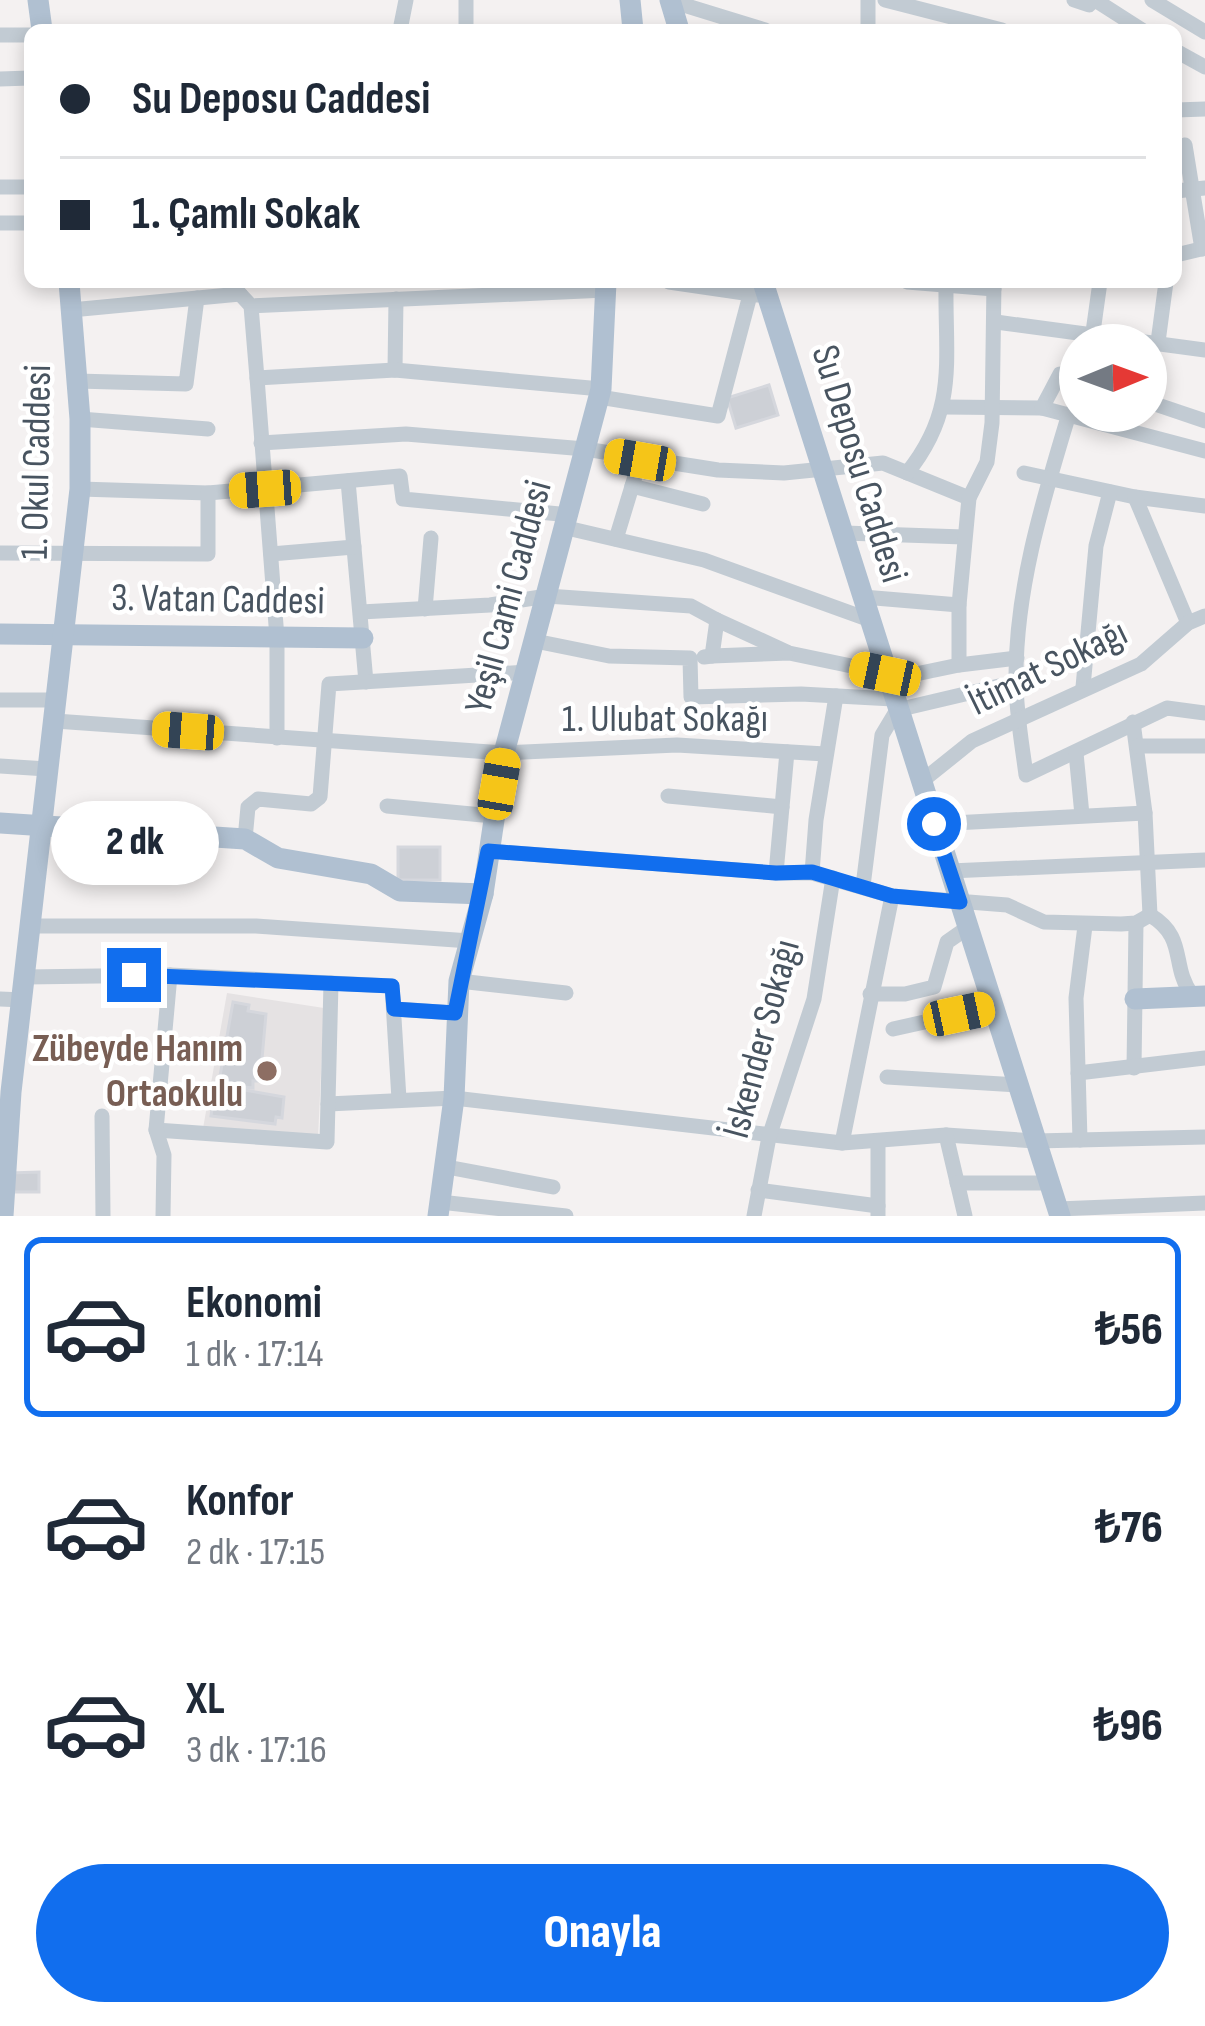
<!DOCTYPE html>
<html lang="tr">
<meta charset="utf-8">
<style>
body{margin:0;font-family:"Sofia Sans Condensed",sans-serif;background:#f2f2f3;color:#1f2937;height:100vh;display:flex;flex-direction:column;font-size:45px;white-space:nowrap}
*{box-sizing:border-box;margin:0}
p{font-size:39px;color:#747a83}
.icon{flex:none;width:66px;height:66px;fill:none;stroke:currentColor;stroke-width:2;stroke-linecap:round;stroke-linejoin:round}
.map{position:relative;height:1216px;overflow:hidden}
.details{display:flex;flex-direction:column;background:#fff;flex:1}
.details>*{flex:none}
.hud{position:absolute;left:24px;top:24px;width:1158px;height:264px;border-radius:18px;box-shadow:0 6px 18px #0003;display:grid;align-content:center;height:264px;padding:0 36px;background:#fff}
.needle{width:78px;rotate:89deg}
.tools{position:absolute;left:1059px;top:324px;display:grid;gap:24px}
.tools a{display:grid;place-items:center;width:108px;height:108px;border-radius:50%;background:#fff;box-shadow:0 6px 18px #0003;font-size:60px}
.end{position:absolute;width:54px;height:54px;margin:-27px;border:15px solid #116eee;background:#fff;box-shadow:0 0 0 6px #fff}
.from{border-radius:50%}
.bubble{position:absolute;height:84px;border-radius:42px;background:#fff;box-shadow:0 6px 18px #0003;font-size:39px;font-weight:800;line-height:84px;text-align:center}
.car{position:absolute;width:36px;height:72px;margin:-36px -18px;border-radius:15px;box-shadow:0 0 9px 3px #0007;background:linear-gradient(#f5c518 24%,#345 0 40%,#f5c518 0 76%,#345 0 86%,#f5c518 0)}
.hud b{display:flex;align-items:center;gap:42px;height:114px;font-size:45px}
.hud b+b{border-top:3px solid #e0e1e3}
.hud i{width:30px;height:30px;background:#1f2937}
ul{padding:21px 0 0;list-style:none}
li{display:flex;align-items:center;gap:36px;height:180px;margin:0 24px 18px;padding:0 12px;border:6px solid transparent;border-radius:18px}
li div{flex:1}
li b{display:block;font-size:45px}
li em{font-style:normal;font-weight:800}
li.current{border-color:#116eee}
li>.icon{width:108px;height:108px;stroke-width:1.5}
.action{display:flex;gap:24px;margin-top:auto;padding:24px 36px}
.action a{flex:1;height:138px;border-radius:72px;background:#116eee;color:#fff;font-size:48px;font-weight:800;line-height:138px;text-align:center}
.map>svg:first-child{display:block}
.education{fill:#e5e2e3}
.building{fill:#cdd0d6;stroke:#d5d7dd;stroke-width:3}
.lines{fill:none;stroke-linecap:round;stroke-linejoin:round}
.minor{stroke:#c2cbd3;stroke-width:15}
.major{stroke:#b0c0d1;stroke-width:21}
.route{stroke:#116eee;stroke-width:15}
.education-dot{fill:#8d6e63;stroke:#fff;stroke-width:4.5}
.labels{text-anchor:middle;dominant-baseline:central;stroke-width:9;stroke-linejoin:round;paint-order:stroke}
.street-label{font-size:39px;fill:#485460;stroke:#fff}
.education-label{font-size:39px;font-weight:bold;fill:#785e54;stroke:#fff;text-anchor:end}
</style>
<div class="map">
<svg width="1205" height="1216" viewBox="0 0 1205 1216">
<rect width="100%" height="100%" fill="#f4f1f1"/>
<!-- education -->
<path class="education" d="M227 993 324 1008 318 1138 202 1134Z"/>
<!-- building -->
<g class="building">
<path d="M769 385 778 415 736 428 727 398Z"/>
<rect x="398" y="847" width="42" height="33"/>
<path d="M233 1002 249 1005 248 1011 266 1014 260 1081H253V1088L244 1087V1090L284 1097 282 1118 276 1117 275 1124 211 1116 216 1082 223 1083 224 1077 220 1076Z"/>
<path d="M39 1172V1192H10V1173Z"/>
</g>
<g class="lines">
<!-- minor -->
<g class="minor">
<path d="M466 0V30"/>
<path d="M868 0V30"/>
<path d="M885 0 1002 30"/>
<path d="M1074 0 1089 5 1093 0"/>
<path d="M1095 0 1142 30"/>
<path d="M1152 0 1205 32"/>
<path d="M671 1 765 30"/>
<path d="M400 30 406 0"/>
<path d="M0 35H30"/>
<path d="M1176 51 1205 67"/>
<path d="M0 79 30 78"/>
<path d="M1176 110 1205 109"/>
<path d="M1185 145 1202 249"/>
<path d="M0 187H30"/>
<path d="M1176 191 1205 188"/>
<path d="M0 223H30"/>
<path d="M1176 255 1205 248"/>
<path d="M669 282 758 295"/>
<path d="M907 282 994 289"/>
<path d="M240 294 251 306 257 378 277 638V738"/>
<path d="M251 306 606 290"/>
<path d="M71 310 240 294"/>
<path d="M996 322 1205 350"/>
<path d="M1093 332 1100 282"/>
<path d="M1158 342 1166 282"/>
<path d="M395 370 396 299"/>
<path d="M257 378 395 370 601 389"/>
<path d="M77 381 186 384 197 298"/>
<path d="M599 397 718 416 750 295"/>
<path d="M1146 401 1205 421"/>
<path d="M944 407 1042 408 1060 374 1080 380"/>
<path d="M1042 408 1205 451"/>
<path d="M1069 414C1043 500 1015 590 1016 681 1016 712 1022 744 1026 775L1167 708 1205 713"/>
<path d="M80 419 208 429"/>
<path d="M261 443 406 434 585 449 718 470 784 473 883 463 969 498"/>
<path d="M907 473C958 410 945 361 946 285"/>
<path d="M1024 473 1135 497 1205 506"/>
<path d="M348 481 366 682"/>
<path d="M632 486 703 504"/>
<path d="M80 489 208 493 400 476 403 499 570 515"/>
<path d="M1135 497 1188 623"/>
<path d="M567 528 704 560 870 620"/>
<path d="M844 533 964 537"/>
<path d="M616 539 640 460"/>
<path d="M0 553 208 554V493"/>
<path d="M271 554 354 547"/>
<path d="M863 597 959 605"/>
<path d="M425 609 431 538"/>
<path d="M361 612 490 605 547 596 691 606 717 620"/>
<path d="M535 641 609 656 690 658 691 697 801 694 893 699"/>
<path d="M712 656 789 653 885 673"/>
<path d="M704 657 712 656 717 620 787 652"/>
<path d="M959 665V605L969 498 987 462 992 423 994 282"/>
<path d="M887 680 959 665 1017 658"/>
<path d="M1083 687 1096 546 1110 492"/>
<path d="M0 700H57"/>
<path d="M55 721 504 753 677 745 825 754"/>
<path d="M1133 722 1145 813 1150 915"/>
<path d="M1138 746H1205"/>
<path d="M1076 753 1082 815"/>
<path d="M0 766 47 769"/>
<path d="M921 782 972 741 1141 664 1188 623 1205 616"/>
<path d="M668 796 782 807"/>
<path d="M387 806 493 816"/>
<path d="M934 824 1145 813"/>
<path d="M245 839 248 807 258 799 311 804 320 797 329 684 527 672"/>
<path d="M488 851 776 873H812L892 896 1007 905 1044 922 1121 924 1136 923 1150 915C1188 938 1170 965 1192 995"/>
<path d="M950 871 1205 860"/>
<path d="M776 873 787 752"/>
<path d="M812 873 816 820 836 696"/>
<path d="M863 886 882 735 897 710 1016 682"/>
<path d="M30 926H256L470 941"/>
<path d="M26 977 170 975 392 986 399 1099"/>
<path d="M459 981 566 993"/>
<path d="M870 994H905L934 987 947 942 967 928"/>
<path d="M0 999 23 1000"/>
<path d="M394 1009 455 1013"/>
<path d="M893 1029 992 1007"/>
<path d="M1134 1068 1136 923"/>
<path d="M1078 1073 1205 1058"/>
<path d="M887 1077 1018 1085"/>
<path d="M328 1104 454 1098 842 1143 946 1135 1036 1141 1205 1137"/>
<path d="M102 1116 103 1216"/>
<path d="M156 1130 327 1142 331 983"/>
<path d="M946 1135 965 1216"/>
<path d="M1080 1140 1076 998 1085 926"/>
<path d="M842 1143 892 896"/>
<path d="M447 1167 553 1187"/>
<path d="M957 1183H1049"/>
<path d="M758 1190 878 1206"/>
<path d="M440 1202 566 1216"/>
<path d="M1058 1209 1205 1203"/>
<path d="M163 1216 164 1155 156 1130 170 975"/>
<path d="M754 1216 769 1137 814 999 833 878"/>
<path d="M878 1216V1142"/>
</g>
<!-- major -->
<g class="major">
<path d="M38 0 42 30"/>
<path d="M630 0 633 30"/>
<path d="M670 0 679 30"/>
<path d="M763 282 1060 1216"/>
<path d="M0 634 363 638"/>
<path d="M0 823 245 839 278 858 371 874 400 891 483 894"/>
<path d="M1135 999 1205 996"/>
<path d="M3 1216 11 1092 80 489V419L69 282"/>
<path d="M438 1216 454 1098 459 981 483 894 504 753 601 389 606 282"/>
</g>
</g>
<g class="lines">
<!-- route -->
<path class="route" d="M134 975 392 986 394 1009 455 1013 488 851 776 873 812 872 892 896 960 902 934 824"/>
</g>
<!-- markers -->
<circle class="education-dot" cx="267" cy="1071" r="12"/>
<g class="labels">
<!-- street labels -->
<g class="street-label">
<text transform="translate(37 462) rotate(-89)">1. Okul Caddesi</text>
<text transform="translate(859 464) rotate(73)">Su Deposu Caddesi</text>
<text transform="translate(509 597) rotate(-75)">Yeşil Cami Caddesi</text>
<text transform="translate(218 600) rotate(1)">3. Vatan Caddesi</text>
<text transform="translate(1048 668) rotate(-26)">İtimat Sokağı</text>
<text x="665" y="719">1. Ulubat Sokağı</text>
<text transform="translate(762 1039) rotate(-75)">İskender Sokağı</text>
</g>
<!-- education labels -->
<g class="education-label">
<text x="243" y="1049">Zübeyde Hanım<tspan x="243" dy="45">Ortaokulu</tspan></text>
</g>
</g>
</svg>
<div class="tools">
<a><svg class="needle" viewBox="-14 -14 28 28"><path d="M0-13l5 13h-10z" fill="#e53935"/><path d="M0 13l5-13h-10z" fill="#747a83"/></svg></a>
</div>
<i class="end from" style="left:934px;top:824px"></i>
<i class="end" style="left:134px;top:975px"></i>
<div class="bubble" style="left:51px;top:801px;width:168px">2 dk</div>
<i class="car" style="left:640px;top:460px;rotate:280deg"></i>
<i class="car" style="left:265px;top:489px;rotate:266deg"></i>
<i class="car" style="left:885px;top:674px;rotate:282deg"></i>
<i class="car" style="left:188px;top:731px;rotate:274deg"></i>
<i class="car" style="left:499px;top:784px;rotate:10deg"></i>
<i class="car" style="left:959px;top:1014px;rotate:78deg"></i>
<div class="hud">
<b><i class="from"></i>Su Deposu Caddesi</b>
<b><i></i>1. Çamlı Sokak</b>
</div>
</div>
<section class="details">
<ul>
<li class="current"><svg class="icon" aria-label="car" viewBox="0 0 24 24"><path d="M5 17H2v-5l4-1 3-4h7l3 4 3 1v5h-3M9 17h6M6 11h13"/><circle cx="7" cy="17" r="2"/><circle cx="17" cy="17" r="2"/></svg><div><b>Ekonomi</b><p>1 dk · 17:14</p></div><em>₺56</em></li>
<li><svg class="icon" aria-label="car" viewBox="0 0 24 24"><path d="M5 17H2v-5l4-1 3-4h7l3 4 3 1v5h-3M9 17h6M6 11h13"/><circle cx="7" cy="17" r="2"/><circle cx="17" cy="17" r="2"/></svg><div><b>Konfor</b><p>2 dk · 17:15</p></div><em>₺76</em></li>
<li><svg class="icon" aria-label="car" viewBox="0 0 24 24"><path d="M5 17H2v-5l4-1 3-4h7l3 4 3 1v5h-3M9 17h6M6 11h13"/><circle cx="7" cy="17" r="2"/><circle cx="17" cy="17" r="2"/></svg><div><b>XL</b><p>3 dk · 17:16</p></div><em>₺96</em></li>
</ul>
<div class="action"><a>Onayla</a></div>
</section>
